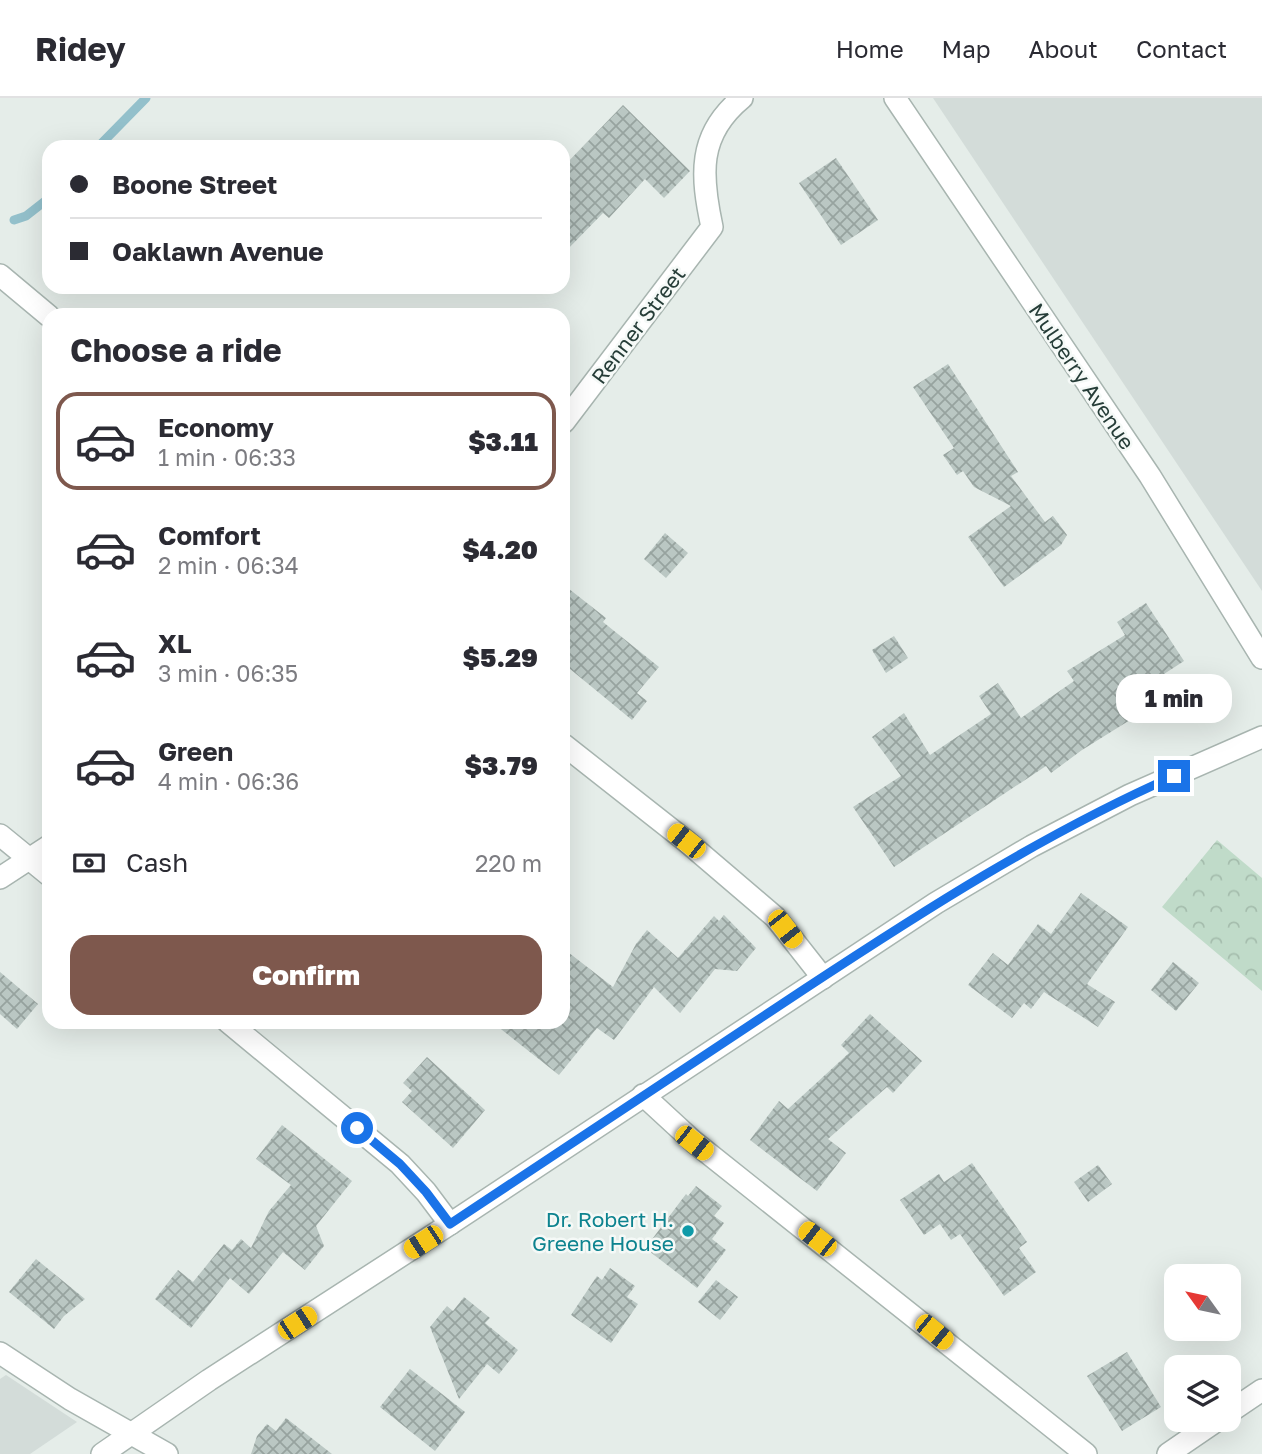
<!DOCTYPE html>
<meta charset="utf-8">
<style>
body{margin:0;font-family:"Golos Text",sans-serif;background:#f7f7f7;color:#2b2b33;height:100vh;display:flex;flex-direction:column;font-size:26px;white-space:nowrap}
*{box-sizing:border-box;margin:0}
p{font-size:23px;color:#7c7c81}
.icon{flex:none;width:38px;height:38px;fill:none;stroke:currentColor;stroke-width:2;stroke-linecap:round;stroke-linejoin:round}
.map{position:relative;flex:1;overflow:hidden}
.sheet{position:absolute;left:42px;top:210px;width:528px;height:721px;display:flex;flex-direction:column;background:#fff;border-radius:21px;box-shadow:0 7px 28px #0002}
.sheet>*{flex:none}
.banner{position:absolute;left:42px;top:42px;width:528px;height:154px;border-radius:21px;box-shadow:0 7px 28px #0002;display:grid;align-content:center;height:154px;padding:0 28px;background:#fff}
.needle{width:46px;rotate:303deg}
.tools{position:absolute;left:1164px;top:1166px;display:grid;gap:14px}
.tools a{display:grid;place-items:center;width:77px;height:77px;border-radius:14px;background:#fff;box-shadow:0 7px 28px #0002;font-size:35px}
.end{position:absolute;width:32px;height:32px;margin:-16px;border:9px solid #1a73e8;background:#fff;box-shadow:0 0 0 4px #fff}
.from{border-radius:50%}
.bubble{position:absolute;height:49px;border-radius:21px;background:#fff;box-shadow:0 7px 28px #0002;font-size:23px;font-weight:800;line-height:49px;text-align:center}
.car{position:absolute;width:21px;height:42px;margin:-21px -10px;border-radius:9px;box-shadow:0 0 5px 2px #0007;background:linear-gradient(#f5c518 24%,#345 0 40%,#f5c518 0 76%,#345 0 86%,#f5c518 0)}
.banner b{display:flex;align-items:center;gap:24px;height:66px;font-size:26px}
.banner b+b{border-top:2px solid #e1e1e2}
.banner i{width:18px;height:18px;background:#2b2b33}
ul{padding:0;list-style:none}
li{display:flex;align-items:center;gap:21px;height:98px;margin:0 14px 10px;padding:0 14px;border:4px solid transparent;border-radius:21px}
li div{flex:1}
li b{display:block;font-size:26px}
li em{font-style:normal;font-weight:800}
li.current{border-color:#7e584d}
li>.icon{width:63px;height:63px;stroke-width:1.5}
h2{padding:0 28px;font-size:32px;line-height:84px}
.pay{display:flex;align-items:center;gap:18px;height:77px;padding:0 28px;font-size:26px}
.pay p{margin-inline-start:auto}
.button{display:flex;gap:14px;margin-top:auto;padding:14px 28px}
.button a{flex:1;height:80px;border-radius:21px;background:#7e584d;color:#fff;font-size:28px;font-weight:800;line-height:80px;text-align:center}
header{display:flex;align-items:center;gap:42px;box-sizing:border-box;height:98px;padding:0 35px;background:#fff;border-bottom:2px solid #e1e1e2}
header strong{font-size:33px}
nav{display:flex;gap:38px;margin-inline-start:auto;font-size:24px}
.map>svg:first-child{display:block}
.built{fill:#d3dcd9}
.forest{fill:url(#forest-crowns)}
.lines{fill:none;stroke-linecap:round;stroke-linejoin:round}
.stream{stroke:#93c0cb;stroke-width:9}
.building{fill:url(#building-cross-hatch)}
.minor-casing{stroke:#a8b5b0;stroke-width:24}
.minor{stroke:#fff;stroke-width:21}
.route{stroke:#1a73e8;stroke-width:9}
.culture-dot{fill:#0f9aa8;stroke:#f5f9f7;stroke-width:2.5}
.labels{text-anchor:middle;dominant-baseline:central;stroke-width:5;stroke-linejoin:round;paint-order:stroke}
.street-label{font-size:21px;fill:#263d38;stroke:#f5f9f7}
.culture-label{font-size:21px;fill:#0d838f;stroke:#f5f9f7;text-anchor:end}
</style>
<header>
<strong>Ridey</strong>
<nav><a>Home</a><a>Map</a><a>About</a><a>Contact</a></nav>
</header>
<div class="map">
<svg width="1262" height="1356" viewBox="0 0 1262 1356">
<defs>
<pattern id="forest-crowns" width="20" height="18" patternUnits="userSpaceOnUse" patternTransform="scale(1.75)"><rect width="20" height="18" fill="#c0dbc9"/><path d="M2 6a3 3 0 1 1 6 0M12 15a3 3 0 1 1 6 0" fill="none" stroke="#a5bdad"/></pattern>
<pattern id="building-cross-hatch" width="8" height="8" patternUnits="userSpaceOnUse" patternTransform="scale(1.75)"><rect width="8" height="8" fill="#bac7c3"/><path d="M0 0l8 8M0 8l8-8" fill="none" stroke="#97a39f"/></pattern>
</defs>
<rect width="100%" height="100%" fill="#e5ede9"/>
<!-- built -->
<g class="built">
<path d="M933 0H1262V493L1053 180Z"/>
<path d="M6 1277 77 1324 30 1356H0V1281Z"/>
</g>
<!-- forest -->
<path class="forest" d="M1217 742 1262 780V893L1162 809Z"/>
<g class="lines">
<!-- stream -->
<g class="stream">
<path d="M98 49 146 0"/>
<path d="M14 122 26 118 49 100"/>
</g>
</g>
<!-- building -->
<g class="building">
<path d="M623 7 690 73 664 100 645 81 609 120 603 115 564 155V68Z"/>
<path d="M836 60 878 122 841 147 799 85Z"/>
<path d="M948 266 1018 374 1011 378 1045 424 1053 418 1067 437 1061 447 1004 489 968 439 1011 408 974 389 963 373 957 377 943 357 954 350 913 289Z"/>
<path d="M665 435 688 455 666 480 644 461Z"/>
<path d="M564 487 606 520 603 524 659 569 637 595 647 603 632 622 564 566Z"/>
<path d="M1146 505 1184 563 1127 600 1138 617 1082 652 1051 675 1046 668 894 769 853 709 901 678 872 639 904 615 930 657 991 616 979 598 998 585 1021 620 1074 583 1067 573 1125 537 1117 524Z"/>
<path d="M894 538 908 560 886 575 872 552Z"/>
<path d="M1081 795 1128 829 1087 886 1115 904 1098 929 1044 894 1031 911 1024 905 1012 920 968 887 993 855 1008 867 1038 826 1051 836Z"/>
<path d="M724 817 756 850 737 873 715 871 680 915 654 889 614 942 597 930 559 977 492 924H564V851L613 889 636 846 647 832 678 860 714 818 719 823Z"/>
<path d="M1173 864 1199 885 1176 913 1151 892Z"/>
<path d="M0 874 38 906 17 931 0 916Z"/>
<path d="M870 916 922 963 893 995 887 989 828 1041 846 1055 817 1093 750 1042 779 1003 788 1011 849 955 841 947Z"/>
<path d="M427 959 485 1012 453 1050 402 1004 412 993 403 985Z"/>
<path d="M282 1027 352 1083 316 1128 324 1148 305 1172 283 1154 249 1196 230 1180 191 1230 155 1201 178 1172 193 1184 224 1146 232 1152 241 1141 251 1150 269 1113 291 1087 256 1061Z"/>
<path d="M972 1065 1027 1144 1019 1150 1036 1174 1004 1198 960 1136 951 1142 940 1126 924 1137 900 1102 939 1076 944 1084Z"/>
<path d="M1098 1067 1112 1086 1088 1104 1074 1084Z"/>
<path d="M696 1088 722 1108 714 1118 724 1125 712 1141 726 1152 697 1190 649 1153 653 1147 650 1144 686 1096 688 1098Z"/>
<path d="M36 1161 85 1201 64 1218 54 1231 9 1194Z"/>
<path d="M610 1170 635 1188 627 1199 638 1206 611 1245 571 1217 597 1178 602 1182Z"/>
<path d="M716 1182 738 1199 720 1222 698 1204Z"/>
<path d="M464 1199 490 1220 485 1225 518 1252 499 1276 487 1266 459 1301 430 1229 447 1208 453 1213Z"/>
<path d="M1127 1254 1161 1309 1122 1333 1087 1278Z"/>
<path d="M410 1271 465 1314 435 1353 380 1309Z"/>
<path d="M286 1320 332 1356H251L257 1338 267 1326 276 1333Z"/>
</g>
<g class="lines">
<defs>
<g id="minor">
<path d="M895 0 1150 378 1262 560"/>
<path d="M0 177 49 218"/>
<path d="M564 324 712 129C701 78 697 37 742 0"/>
<path d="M564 647 686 743 775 819 823 880"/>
<path d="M0 737 49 777"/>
<path d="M0 780 49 748"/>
<path d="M228 924 400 1066 426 1094 450 1126"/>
<path d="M643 997 694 1044 1086 1356"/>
<path d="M0 1255 70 1301 167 1356"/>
<path d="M1228 1315 1262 1292"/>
<path d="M102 1356 209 1282 450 1126 936 805 1032 748 1130 697 1262 639"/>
<path d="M1168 1356 1219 1321"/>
</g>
</defs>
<!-- minor casing -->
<use href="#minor" class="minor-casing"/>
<!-- minor -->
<use href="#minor" class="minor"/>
</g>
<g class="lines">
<!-- route -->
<path class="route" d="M357 1030 400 1066 426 1094 450 1126C568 1049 685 970 803 892 923 813 1043 736 1174 678"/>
</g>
<!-- markers -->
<circle class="culture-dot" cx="688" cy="1133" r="7"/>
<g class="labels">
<!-- street labels -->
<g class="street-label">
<text transform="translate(638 227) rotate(-53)">Renner Street</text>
<text transform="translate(1082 278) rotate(56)">Mulberry Avenue</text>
</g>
<!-- culture labels -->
<g class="culture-label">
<text x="674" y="1121">Dr. Robert H.<tspan x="674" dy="24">Greene House</tspan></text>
</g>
</g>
</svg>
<div class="tools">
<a><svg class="needle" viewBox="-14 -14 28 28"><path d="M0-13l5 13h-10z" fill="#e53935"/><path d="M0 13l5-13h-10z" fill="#7c7c81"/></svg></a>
<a><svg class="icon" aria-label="layers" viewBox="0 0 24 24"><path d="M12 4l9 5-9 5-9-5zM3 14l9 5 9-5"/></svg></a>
</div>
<i class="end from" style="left:357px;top:1030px"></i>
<i class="end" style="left:1174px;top:678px"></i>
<div class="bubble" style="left:1116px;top:576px;width:116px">1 min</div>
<i class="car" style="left:686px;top:743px;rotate:308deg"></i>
<i class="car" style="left:785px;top:831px;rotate:142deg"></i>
<i class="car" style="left:694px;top:1045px;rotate:128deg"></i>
<i class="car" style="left:817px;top:1141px;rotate:308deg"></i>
<i class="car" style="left:423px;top:1144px;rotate:237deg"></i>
<i class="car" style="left:297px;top:1225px;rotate:57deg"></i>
<i class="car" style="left:934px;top:1234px;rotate:129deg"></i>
<div class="banner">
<b><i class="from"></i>Boone Street</b>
<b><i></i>Oaklawn Avenue</b>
</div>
<section class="sheet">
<h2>Choose a ride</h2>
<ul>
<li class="current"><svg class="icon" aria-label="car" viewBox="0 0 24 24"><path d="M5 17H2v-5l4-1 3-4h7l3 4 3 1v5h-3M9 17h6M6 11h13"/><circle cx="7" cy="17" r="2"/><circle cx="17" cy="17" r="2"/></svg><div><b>Economy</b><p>1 min · 06:33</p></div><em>$3.11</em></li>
<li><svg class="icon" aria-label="car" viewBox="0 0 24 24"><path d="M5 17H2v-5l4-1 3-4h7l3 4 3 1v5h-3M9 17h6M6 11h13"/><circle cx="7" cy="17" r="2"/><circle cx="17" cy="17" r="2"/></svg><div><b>Comfort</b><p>2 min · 06:34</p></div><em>$4.20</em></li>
<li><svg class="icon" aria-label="car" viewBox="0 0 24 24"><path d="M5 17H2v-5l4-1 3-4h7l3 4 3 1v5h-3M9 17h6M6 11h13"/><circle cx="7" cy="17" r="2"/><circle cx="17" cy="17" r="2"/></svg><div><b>XL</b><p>3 min · 06:35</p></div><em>$5.29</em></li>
<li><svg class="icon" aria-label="car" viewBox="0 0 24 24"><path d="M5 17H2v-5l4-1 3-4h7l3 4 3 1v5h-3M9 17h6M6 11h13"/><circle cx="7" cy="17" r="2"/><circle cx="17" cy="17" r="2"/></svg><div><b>Green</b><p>4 min · 06:36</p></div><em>$3.79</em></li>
</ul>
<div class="pay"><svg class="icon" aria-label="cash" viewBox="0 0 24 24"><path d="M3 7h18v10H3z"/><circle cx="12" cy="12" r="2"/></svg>Cash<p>220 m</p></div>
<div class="button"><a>Confirm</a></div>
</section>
</div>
